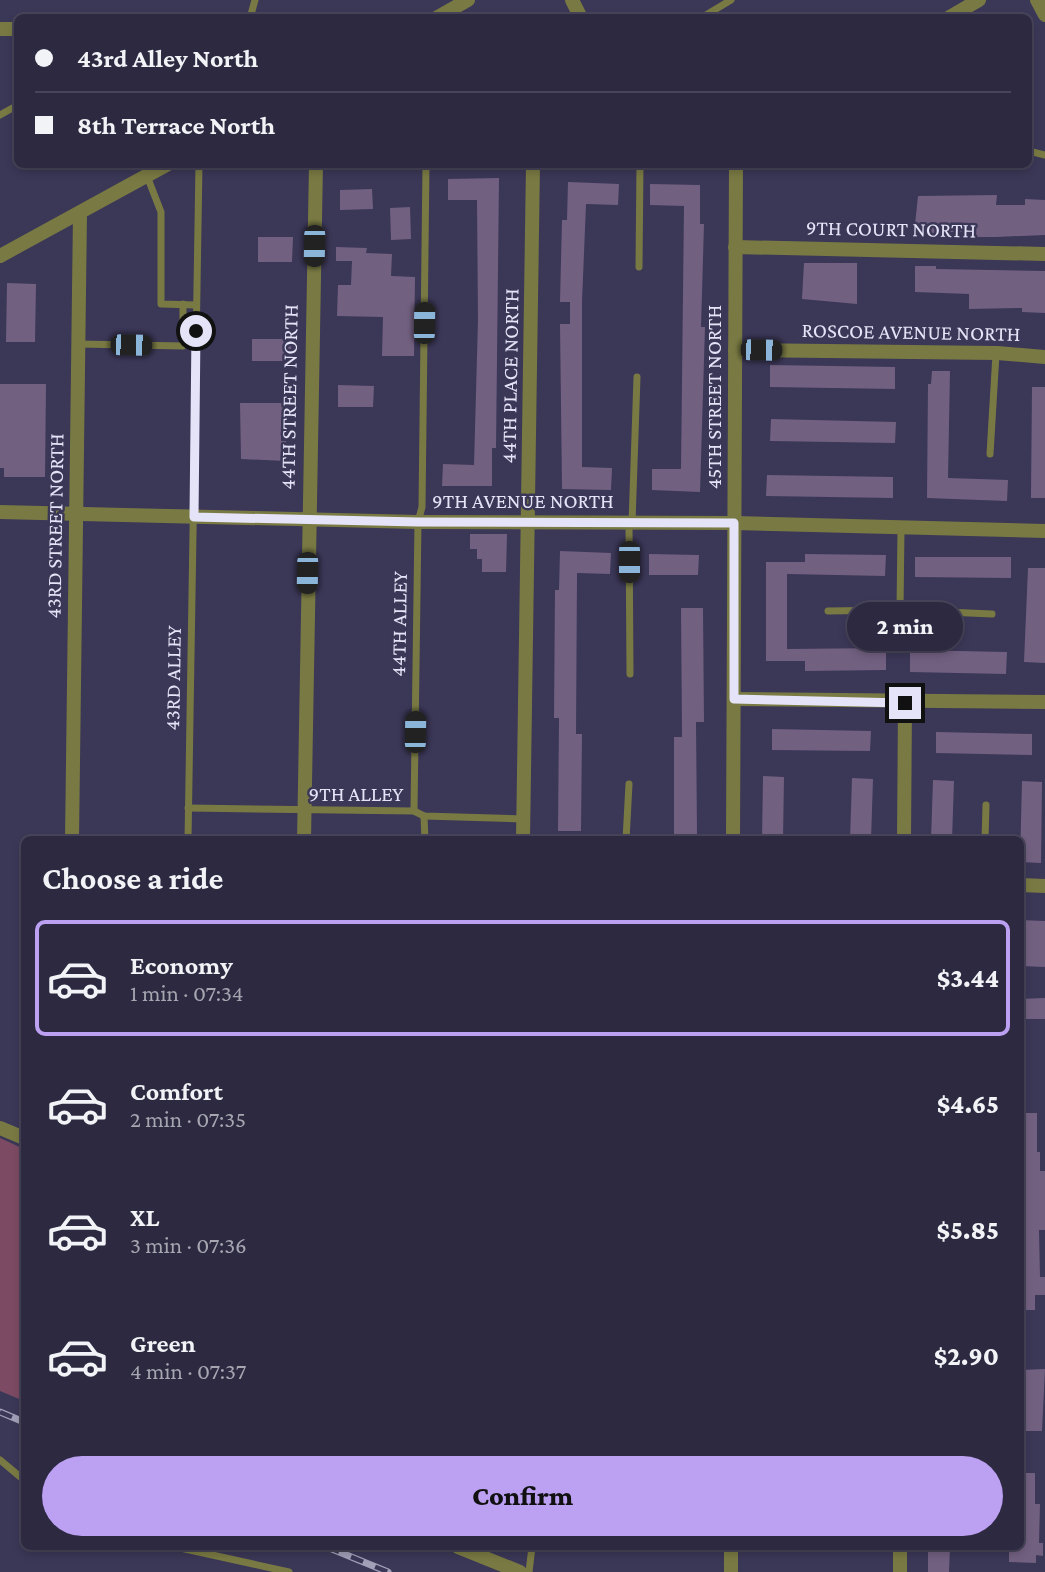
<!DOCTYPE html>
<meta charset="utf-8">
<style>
body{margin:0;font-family:"Crimson Pro",serif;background:#38354c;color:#f1f3f6;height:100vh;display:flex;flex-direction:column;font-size:26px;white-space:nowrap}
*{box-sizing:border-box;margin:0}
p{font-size:23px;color:#a6a6b1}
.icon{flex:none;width:38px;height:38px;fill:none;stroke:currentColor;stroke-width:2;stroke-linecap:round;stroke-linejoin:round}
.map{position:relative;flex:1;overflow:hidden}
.panel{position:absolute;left:21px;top:836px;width:1003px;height:714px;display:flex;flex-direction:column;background:#2c2941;border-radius:10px;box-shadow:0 4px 10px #0003,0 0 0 2px #48455a}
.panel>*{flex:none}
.banner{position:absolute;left:14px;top:14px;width:1018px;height:154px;border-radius:10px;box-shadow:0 4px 10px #0003,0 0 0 2px #48455a;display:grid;align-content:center;height:154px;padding:0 21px;background:#2c2941}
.end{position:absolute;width:32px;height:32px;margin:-16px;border:9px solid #e5e3f7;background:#111;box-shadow:0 0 0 4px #111}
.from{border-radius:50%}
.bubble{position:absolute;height:49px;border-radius:24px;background:#2c2941;box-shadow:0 4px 10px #0003,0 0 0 2px #48455a;font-size:23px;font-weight:800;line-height:49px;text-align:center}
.car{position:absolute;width:21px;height:42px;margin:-21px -10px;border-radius:9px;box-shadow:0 0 5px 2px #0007;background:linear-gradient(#222 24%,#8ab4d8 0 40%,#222 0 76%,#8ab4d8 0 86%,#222 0)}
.banner b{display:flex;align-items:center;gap:24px;height:66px;font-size:26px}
.banner b+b{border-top:2px solid #48455a}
.banner i{width:18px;height:18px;background:#f1f3f6}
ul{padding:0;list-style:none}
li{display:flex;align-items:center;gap:21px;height:116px;margin:0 14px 10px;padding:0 7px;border:4px solid transparent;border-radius:10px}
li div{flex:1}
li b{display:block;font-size:26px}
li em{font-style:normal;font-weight:800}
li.current{border-color:#bca0f2}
li>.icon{width:63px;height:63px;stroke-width:1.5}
h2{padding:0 21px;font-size:32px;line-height:84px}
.action{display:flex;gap:14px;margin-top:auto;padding:14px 21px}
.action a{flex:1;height:80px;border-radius:42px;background:#bca0f2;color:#111;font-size:28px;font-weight:800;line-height:80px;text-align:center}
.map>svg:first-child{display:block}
.green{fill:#7c4b63}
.building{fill:#726081}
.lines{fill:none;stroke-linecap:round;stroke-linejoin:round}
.service{stroke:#797a43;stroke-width:7}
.minor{stroke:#797a43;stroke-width:14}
.tertiary{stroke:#797a43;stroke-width:14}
.rail-casing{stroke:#a2a0b8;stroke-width:7}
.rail{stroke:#3b3757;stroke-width:4.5;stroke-dasharray:13;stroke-linecap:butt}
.route{stroke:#e5e3f7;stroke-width:9}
.labels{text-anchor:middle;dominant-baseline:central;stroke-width:5;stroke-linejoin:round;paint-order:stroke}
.street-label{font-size:21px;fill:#e5e3f7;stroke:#3b3757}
</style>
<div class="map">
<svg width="1045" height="1572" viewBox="0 0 1045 1572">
<rect width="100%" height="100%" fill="#3b3757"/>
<!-- green -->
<path class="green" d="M0 1138 24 1149V1401L0 1391Z"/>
<!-- building -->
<g class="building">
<path d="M499 178 496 448H492V486H442L443 464 474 465 478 320 477 200H448V179Z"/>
<path d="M568 182 619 184 618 205 586 204 582 302V467L612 468 611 490 562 489 560 324H570V302H560L562 220H567Z"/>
<path d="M650 184 700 185V224H704L701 327H705L700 492 652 490V469H681L684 206 650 205Z"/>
<path d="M372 189 373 209 340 210V190Z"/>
<path d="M997 195 996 205H1025V199L1045 200V235L996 237H973V231L914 234 918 196Z"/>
<path d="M410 207 411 239 391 240 390 208Z"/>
<path d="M258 237H293L292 262H258Z"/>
<path d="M336 247 367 248 366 253 392 254 391 276 415 277 414 356H382L383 317 337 316 338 285H351L352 261H336Z"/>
<path d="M804 263H857V304L802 299Z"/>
<path d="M915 266H936V269L1045 271V313L1022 312V308L969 309V294L915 292Z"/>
<path d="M7 283 36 284 35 342H6Z"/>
<rect x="252" y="339" width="39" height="22"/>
<path d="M770 365 895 367V389L770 387Z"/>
<path d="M932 371H950L948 478 1008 480 1007 501 927 498 928 384H931Z"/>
<path d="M0 384H46L45 477H4V468H0Z"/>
<path d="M338 385 374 386 373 407H338Z"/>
<path d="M1032 387H1045V498H1031Z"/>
<path d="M240 403H288L287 419H281V441H286V461L241 459Z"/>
<path d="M771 419 896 422 895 443 770 441Z"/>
<path d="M767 475 893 477V498L766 496Z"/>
<path d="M470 534H507L506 572H482V559H477V549H470Z"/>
<path d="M560 551 611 553 610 574 577 573 576 734H582L581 831H558L559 718H554L555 590H559Z"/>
<path d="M649 554 699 555 698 575H649Z"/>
<path d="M805 554 886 555 885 576 787 574V649L886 648V670L805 671V661H766V562H805Z"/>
<path d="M915 557H1011V578L915 577Z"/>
<path d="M1028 568H1045V663L1024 662Z"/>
<path d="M681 608H703L704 722H696L697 834H674V737H682Z"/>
<path d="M910 650 1007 652 1006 674 910 672Z"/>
<path d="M772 729 871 731 870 751 772 750Z"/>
<path d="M936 732 1032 734V755L936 753Z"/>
<path d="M763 776 784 777 783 840H762Z"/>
<path d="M852 778 873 779 871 840H850Z"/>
<path d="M933 780 954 781 952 840H931Z"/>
<path d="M1022 781 1042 782 1041 863 1020 862Z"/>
<path d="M1020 920 1045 921V967L1020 966Z"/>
<path d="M1045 998V1019H1020V999Z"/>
<path d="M1020 1113H1037V1152H1040V1171H1045V1230H1039L1040 1277H1045V1295H1035V1310H1020Z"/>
<path d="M1045 1369 1042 1431H1020V1370Z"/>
<path d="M1020 1473H1035V1504H1040L1039 1543H1043V1556L1036 1555V1563L1009 1562V1547H1020Z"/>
<path d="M928 1547H950L949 1572H928Z"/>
</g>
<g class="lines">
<!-- service -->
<g class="service">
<path d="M250 18 255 0"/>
<path d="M701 18 731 0"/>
<path d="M0 115 18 105"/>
<path d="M1029 151 1045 155"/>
<path d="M147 176 161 212V304L196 305"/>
<path d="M639 267 640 164"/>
<path d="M79 344 183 346V304"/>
<path d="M990 454 996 354"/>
<path d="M629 523 630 674"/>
<path d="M632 523 637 377"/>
<path d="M901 528 900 610 992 614"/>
<path d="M828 611 900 610"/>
<path d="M188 808 414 811 424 816 523 819"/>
<path d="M414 811 418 522 422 507 426 164"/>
<path d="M424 816 425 840"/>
<path d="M188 840 199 164"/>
<path d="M626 840 629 784"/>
<path d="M985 840 986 805"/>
<path d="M0 1460 24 1480"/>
<path d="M176 1547 289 1572"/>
<path d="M529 1572 532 1547"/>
</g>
<!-- minor -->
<g class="minor">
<path d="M572 0 581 18"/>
<path d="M1037 0 1045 15"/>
<path d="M948 18 979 0"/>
<path d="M0 29H18"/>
<path d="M735 247 1045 254"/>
<path d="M735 350 997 353 1045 357"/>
<path d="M0 512 418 522 734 523 1045 531"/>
<path d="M734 699 1045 702"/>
<path d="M72 840 80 213"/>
<path d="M304 840 316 164"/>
<path d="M523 840 533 164"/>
<path d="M733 840 736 164"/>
<path d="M904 840 905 703"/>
<path d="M1020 885 1045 886"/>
<path d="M0 1128 24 1138"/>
<path d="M458 1547 520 1572"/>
<path d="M900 1547V1572"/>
<path d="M731 1572V1547"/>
</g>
<!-- tertiary -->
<g class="tertiary">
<path d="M436 18 468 0"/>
<path d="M0 256 168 164"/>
</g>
<defs>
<g id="rail">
<path d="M0 1412 24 1422"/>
<path d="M327 1547 388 1572"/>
</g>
</defs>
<!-- rail casing -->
<use href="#rail" class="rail-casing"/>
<!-- rail -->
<use href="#rail" class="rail"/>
</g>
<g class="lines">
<!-- route -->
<path class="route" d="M196 331 194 517 418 522 734 523V699L905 703"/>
</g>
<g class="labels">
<!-- street labels -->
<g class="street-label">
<text transform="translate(891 229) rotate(1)">9TH COURT NORTH</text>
<text transform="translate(911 332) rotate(1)">ROSCOE AVENUE NORTH</text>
<text transform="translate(510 376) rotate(-89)">44TH PLACE NORTH</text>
<text transform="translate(289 397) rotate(-89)">44TH STREET NORTH</text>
<text transform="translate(714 397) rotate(-90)">45TH STREET NORTH</text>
<text x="523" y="501">9TH AVENUE NORTH</text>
<text transform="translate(55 526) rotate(-89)">43RD STREET NORTH</text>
<text transform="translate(399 624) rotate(-89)">44TH ALLEY</text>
<text transform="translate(173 678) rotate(-89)">43RD ALLEY</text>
<text x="356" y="794">9TH ALLEY</text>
</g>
</g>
</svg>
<i class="end from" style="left:196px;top:331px"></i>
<i class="end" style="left:905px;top:703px"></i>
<div class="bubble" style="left:847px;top:602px;width:116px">2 min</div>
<i class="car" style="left:314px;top:246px;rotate:181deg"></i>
<i class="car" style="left:424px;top:323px;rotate:1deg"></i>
<i class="car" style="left:131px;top:345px;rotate:91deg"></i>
<i class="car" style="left:761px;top:350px;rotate:91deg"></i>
<i class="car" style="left:629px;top:562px;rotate:180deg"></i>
<i class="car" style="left:307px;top:573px;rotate:181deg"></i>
<i class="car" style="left:415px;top:732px;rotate:1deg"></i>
<div class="banner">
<b><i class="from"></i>43rd Alley North</b>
<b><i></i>8th Terrace North</b>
</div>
<section class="panel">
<h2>Choose a ride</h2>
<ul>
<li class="current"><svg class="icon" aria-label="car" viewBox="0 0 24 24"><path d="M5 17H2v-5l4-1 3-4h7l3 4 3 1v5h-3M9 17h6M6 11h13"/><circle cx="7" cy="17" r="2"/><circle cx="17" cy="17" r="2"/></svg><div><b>Economy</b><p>1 min · 07:34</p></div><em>$3.44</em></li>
<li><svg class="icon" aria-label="car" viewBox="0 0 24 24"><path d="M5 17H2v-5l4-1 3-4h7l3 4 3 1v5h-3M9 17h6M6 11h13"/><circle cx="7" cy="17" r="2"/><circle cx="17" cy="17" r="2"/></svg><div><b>Comfort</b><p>2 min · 07:35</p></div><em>$4.65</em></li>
<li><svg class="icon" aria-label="car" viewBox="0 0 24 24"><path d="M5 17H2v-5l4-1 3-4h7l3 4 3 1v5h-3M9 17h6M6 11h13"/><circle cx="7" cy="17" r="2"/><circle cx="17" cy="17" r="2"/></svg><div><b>XL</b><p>3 min · 07:36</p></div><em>$5.85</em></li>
<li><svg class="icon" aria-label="car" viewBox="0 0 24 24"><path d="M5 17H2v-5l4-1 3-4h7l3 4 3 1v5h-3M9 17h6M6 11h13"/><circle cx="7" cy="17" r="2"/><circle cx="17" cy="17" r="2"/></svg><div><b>Green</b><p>4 min · 07:37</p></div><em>$2.90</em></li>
</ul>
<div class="action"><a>Confirm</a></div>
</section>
</div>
